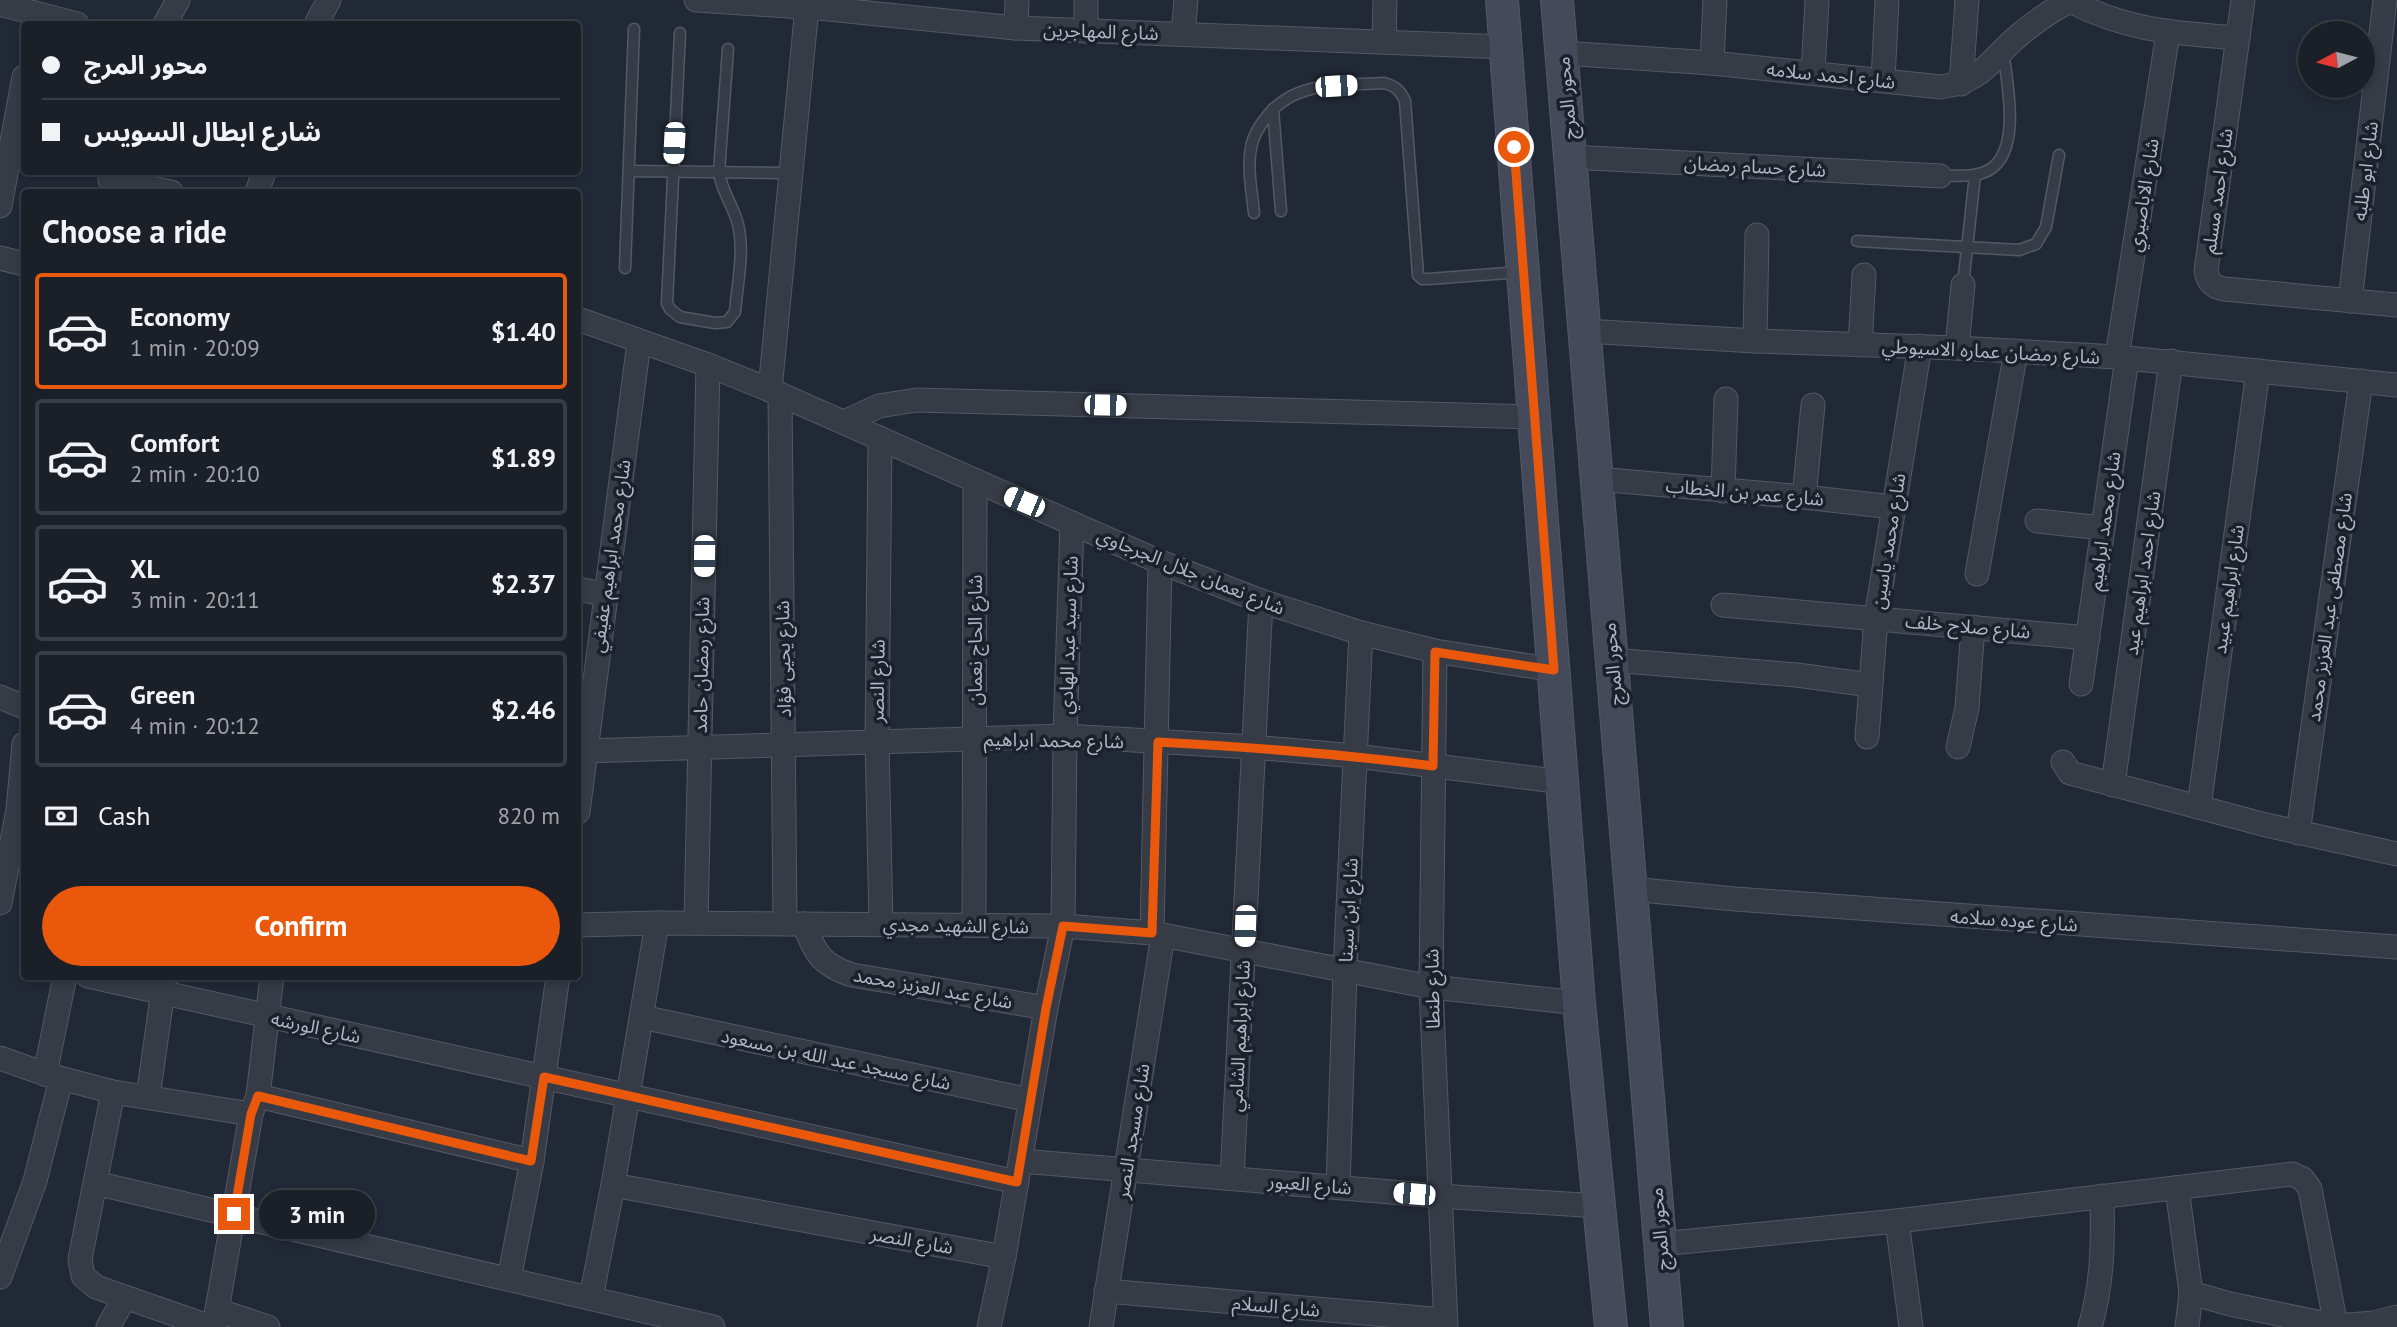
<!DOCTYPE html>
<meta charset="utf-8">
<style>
body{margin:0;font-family:"PT Sans","Noto Sans Arabic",sans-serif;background:#272c34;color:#f1f3f6;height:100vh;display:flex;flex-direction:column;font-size:26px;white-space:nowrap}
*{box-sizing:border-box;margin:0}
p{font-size:23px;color:#9fa2a8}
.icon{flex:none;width:38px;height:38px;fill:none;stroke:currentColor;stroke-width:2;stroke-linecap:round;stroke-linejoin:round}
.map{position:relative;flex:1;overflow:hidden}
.panel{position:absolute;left:21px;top:189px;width:560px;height:791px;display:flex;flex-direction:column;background:#1a1f28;border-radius:7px;box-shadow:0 4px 10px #0003,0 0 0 2px #383d45}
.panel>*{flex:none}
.banner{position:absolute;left:21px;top:21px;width:560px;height:154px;border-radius:7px;box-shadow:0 4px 10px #0003,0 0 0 2px #383d45;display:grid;align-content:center;height:154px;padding:0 21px;background:#1a1f28}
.needle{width:46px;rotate:263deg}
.controls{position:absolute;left:2298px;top:21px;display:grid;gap:14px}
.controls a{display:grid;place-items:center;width:77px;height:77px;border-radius:50%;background:#1a1f28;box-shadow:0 4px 10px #0003,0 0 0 2px #383d45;font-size:35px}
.end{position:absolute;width:32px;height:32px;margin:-16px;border:9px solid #ea580c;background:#fff;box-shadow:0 0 0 4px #fff}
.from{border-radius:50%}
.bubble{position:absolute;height:49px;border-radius:24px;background:#1a1f28;box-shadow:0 4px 10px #0003,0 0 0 2px #383d45;font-size:23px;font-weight:600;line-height:49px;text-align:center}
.car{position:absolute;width:21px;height:42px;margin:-21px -10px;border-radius:9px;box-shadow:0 0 5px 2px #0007;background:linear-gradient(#fff 24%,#345 0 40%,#fff 0 76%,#345 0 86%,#fff 0)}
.banner b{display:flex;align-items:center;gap:24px;height:66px;font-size:26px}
.banner b+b{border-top:2px solid #383d45}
.banner i{width:18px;height:18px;background:#f1f3f6}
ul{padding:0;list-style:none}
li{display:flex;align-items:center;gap:21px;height:116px;margin:0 14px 10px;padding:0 7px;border:4px solid #383d45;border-radius:7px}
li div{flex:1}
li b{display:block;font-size:26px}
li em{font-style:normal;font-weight:600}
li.current{border-color:#ea580c}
li>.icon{width:63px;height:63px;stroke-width:1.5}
h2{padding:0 21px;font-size:32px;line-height:84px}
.pay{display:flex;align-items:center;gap:18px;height:77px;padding:0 21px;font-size:26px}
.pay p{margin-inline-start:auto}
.action{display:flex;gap:14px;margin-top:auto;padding:14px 21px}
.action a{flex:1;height:80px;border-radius:42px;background:#ea580c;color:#fff;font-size:28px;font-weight:600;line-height:80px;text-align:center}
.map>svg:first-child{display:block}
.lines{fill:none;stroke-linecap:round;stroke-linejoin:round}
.service-casing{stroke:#535964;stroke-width:13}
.minor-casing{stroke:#535964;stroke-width:25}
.secondary-casing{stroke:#535964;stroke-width:34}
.service{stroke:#363b46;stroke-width:10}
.minor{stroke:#363b46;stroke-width:23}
.secondary{stroke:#444a59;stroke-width:32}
.route{stroke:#ea580c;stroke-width:9}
.labels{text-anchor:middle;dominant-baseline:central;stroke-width:7;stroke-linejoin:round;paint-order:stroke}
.street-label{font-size:19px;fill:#b0b6c3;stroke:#1b202b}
</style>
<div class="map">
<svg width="2397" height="1327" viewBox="0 0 2397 1327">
<rect width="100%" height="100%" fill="#222936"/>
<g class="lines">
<defs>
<g id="service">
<path d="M680 33 667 303 670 309 680 317 715 323 727 322 735 312C737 286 744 255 739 229 736 209 721 192 719 172L728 49"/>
<path d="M1273 109 1281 211"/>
<path d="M629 171 791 173"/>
<path d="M1940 176C1956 175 1975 178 1989 170 2022 151 2007 82 2003 51"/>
<path d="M1254 213C1252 192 1247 168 1251 148 1253 135 1260 125 1268 115 1297 80 1342 86 1384 83 1395 86 1400 90 1405 101L1418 275 1422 279H1428L1521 272"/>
<path d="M1857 241 2019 250 2036 244 2046 227 2059 155"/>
<path d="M625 268 634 29"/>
<path d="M1963 285 1975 175"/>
</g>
<g id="minor">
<path d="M696 0 819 8 1016 28 1506 47"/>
<path d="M2243 0 2206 271C2208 282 2213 287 2224 289L2397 305"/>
<path d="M2070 1C2128 31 2174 33 2238 38"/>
<path d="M0 4 77 24"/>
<path d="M165 24 178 0"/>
<path d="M316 24 329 0"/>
<path d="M1016 28 1017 0"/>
<path d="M1086 31V0"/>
<path d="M1183 34 1186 0"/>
<path d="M1384 42 1385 0"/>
<path d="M1562 53 1712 63 1941 87C1983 81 1988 62 2017 37 2034 22 2052 10 2072 0"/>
<path d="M1712 63 1715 0"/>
<path d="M1813 72 1817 0"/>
<path d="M1883 80 1887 0"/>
<path d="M1961 84 1967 0"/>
<path d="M1570 157 1940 176"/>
<path d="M110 180 171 192"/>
<path d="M257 192 264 172"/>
<path d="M0 206 24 77"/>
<path d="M0 258 24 264"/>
<path d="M2350 301 2385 0"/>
<path d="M578 319 708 365 770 390 1160 562 1261 601 1361 633 1435 651 1554 670"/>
<path d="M1585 331 1755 341 1957 348 2117 357 2397 385"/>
<path d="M1755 341 1757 235"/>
<path d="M1860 345 1864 275"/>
<path d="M1957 348 1963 285"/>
<path d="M2117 357 2168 33"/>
<path d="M770 390 807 7"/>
<path d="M780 394 785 924"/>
<path d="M844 422 879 406 917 400 1535 417"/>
<path d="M880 438 877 742 881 924"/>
<path d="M1597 479 1804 497 1893 507"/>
<path d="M1723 491 1726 399"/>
<path d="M1804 497 1813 405"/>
<path d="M2037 521 2103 528"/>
<path d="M1977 574 2016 351"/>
<path d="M578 589 604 594"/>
<path d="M1723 605 2088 638"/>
<path d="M1435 651 1431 987 1446 1327"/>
<path d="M1612 660 1797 675 1870 685"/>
<path d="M2081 684 2127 358"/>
<path d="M0 697 24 707"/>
<path d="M1867 737 1876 618 1920 346"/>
<path d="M1958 747 1967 708 1973 627"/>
<path d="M584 751 1065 736 1252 747 1356 756 1563 782"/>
<path d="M2063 762 2070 773 2266 825 2397 854"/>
<path d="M2113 785 2171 361"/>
<path d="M2199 807 2258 371"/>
<path d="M578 812 639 342"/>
<path d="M2298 833 2361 381"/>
<path d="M1631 889 1735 899 2397 947"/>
<path d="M0 903 18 810 24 744"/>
<path d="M696 923 708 365"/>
<path d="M804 924C815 953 821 965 852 975L1046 1008"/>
<path d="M974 924 975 481"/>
<path d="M578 925 657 923 1063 926 1152 933 1431 987 1579 1003"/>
<path d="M1152 933 1160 562"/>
<path d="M88 976 1017 1182"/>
<path d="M642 1017 1030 1100"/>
<path d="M0 1058 45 1074 113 1092 251 1114"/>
<path d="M45 1074 65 976"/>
<path d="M113 1092 80 1259 83 1276 96 1287 211 1327"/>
<path d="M258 1096 532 1161"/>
<path d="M148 1097 165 976"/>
<path d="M1021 1161 1439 1196 1599 1206"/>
<path d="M1232 1178 1261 601"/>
<path d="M95 1183 713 1327"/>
<path d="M613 1185 1004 1257"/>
<path d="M1338 1187 1345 971 1361 633"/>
<path d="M2177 1188 2191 1293 2187 1327"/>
<path d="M1897 1221 1911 1327"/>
<path d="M1660 1244 1897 1221 2292 1174 2303 1179 2310 1189 2336 1326"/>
<path d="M0 1277 35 1181 61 1079"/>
<path d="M509 1279 532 1161 558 976"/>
<path d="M1106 1291 1445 1320"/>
<path d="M2191 1293 2230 1304 2336 1326 2374 1323 2397 1317"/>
<path d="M591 1298 613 1185 657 923"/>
<path d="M217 1310 268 1327"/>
<path d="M108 1327 125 1297"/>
<path d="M214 1327 251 1114 258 1096 272 976"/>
<path d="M989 1327 1004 1257 1046 1008 1063 926 1065 736 1072 523"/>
<path d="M1101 1327 1163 935"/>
<path d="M2090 1327C2103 1281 2103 1244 2102 1196"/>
</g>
<g id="secondary">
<path d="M1502 0 1579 1003 1611 1327"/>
<path d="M1557 0 1667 1327"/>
</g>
</defs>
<!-- service casing -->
<use href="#service" class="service-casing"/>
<!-- minor casing -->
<use href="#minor" class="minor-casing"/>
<!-- secondary casing -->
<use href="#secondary" class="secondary-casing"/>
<!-- service -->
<use href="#service" class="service"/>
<!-- minor -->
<use href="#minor" class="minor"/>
<!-- secondary -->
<use href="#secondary" class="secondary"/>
</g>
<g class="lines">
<!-- route -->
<path class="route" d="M234 1214 251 1114 258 1096 531 1161 544 1077 1017 1182 1046 1008 1063 926 1152 933 1158 742C1250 747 1341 754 1433 766L1435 652 1554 670 1514 147"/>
</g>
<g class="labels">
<!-- street labels -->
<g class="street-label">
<text transform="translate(1101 31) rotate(2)">شارع المهاجرين</text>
<text transform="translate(1831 75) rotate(6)">شارع احمد سلامه</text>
<text transform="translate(1566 98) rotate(-95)">محور المرج</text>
<text transform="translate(1755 166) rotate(3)">شارع حسام رمضان</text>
<text transform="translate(2365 171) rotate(-83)">شارع ابو طلبه</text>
<text transform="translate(2217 191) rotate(-82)">شارع احمد مسلم</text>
<text transform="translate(2143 195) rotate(-81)">شارع الاباصيري</text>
<text transform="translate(1991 351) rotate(3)">شارع رمضان عماره الاسيوطي</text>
<text transform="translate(1745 492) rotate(5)">شارع عمر بن الخطاب</text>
<text transform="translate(2104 521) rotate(-82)">شارع محمد ابراهيم</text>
<text transform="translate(1888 541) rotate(-81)">شارع محمد ياسين</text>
<text transform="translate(610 556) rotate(-82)">شارع محمد ابراهيم عفيفي</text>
<text transform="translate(1191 571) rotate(22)">شارع نعمان جلال الجرجاوي</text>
<text transform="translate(2142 573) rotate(-82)">شارع احمد ابراهيم عيد</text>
<text transform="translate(2228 589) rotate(-82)">شارع ابراهيم عبيد</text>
<text transform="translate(2329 607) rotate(-82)">شارع مصطفى عبد العزيز محمد</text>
<text transform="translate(1968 626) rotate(5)">شارع صلاح خلف</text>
<text transform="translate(1068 635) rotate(-88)">شارع سيد عبد الهادي</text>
<text transform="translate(975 640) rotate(-90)">شارع الحاج نعمان</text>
<text transform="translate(783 659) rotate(-91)">شارع يحيى فؤاد</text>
<text transform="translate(1612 664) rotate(-95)">محور المرج</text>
<text transform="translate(701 665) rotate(-89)">شارع رمضان حامد</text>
<text transform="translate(877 681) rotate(-89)">شارع النصر</text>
<text transform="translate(1054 740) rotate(1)">شارع محمد ابراهيم</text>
<text transform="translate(1348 910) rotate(-87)">شارع ابن سينا</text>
<text transform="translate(2014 920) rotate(4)">شارع عوده سلامه</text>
<text transform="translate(956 925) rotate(1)">شارع الشهيد مجدي</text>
<text transform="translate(933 988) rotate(10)">شارع عبد العزيز محمد</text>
<text transform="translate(1432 989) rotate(-91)">شارع طنطا</text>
<text transform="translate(316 1027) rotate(12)">شارع الورشه</text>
<text transform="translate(1239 1036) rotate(-87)">شارع ابراهيم الشامي</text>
<text transform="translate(836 1059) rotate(12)">شارع مسجد عبد الله بن مسعود</text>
<text transform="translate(1132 1131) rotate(-81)">شارع مسجد النصر</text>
<text transform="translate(1310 1184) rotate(5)">شارع العبور</text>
<text transform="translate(1659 1229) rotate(-95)">محور المرج</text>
<text transform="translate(912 1240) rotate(10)">شارع النصر</text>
<text transform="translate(1276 1306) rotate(5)">شارع السلام</text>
</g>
</g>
</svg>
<div class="controls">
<a><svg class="needle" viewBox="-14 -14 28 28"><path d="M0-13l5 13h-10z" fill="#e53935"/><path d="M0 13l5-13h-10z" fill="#9fa2a8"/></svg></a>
</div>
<i class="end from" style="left:1514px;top:147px"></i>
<i class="end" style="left:234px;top:1214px"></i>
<div class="bubble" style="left:259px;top:1190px;width:116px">3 min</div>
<i class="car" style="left:1336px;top:86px;rotate:86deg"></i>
<i class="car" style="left:674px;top:143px;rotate:183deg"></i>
<i class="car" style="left:1105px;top:405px;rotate:91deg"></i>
<i class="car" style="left:1024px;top:502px;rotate:293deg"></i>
<i class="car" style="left:704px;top:556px;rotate:181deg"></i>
<i class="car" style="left:1245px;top:926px;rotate:182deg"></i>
<i class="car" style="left:1414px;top:1194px;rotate:275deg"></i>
<div class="banner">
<b><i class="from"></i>محور المرج</b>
<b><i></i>شارع ابطال السويس</b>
</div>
<section class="panel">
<h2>Choose a ride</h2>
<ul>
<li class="current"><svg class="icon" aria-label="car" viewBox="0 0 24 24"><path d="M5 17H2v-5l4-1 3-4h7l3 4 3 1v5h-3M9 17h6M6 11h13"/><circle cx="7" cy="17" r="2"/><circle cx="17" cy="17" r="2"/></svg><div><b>Economy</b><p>1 min · 20:09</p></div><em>$1.40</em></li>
<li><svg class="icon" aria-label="car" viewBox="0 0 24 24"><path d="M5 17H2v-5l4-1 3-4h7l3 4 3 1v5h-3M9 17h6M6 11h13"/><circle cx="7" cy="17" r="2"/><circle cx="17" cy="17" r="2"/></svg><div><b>Comfort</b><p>2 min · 20:10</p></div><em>$1.89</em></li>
<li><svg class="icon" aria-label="car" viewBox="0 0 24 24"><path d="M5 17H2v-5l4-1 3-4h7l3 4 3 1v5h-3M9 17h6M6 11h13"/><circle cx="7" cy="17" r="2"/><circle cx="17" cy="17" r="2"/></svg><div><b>XL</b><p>3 min · 20:11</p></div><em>$2.37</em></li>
<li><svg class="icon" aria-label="car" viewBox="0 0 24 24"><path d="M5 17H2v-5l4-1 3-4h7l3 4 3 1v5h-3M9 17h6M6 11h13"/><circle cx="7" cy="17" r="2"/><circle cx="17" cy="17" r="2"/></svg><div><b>Green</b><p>4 min · 20:12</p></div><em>$2.46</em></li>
</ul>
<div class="pay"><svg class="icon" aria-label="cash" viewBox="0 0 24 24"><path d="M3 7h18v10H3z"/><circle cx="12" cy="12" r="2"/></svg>Cash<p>820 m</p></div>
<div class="action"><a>Confirm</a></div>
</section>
</div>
